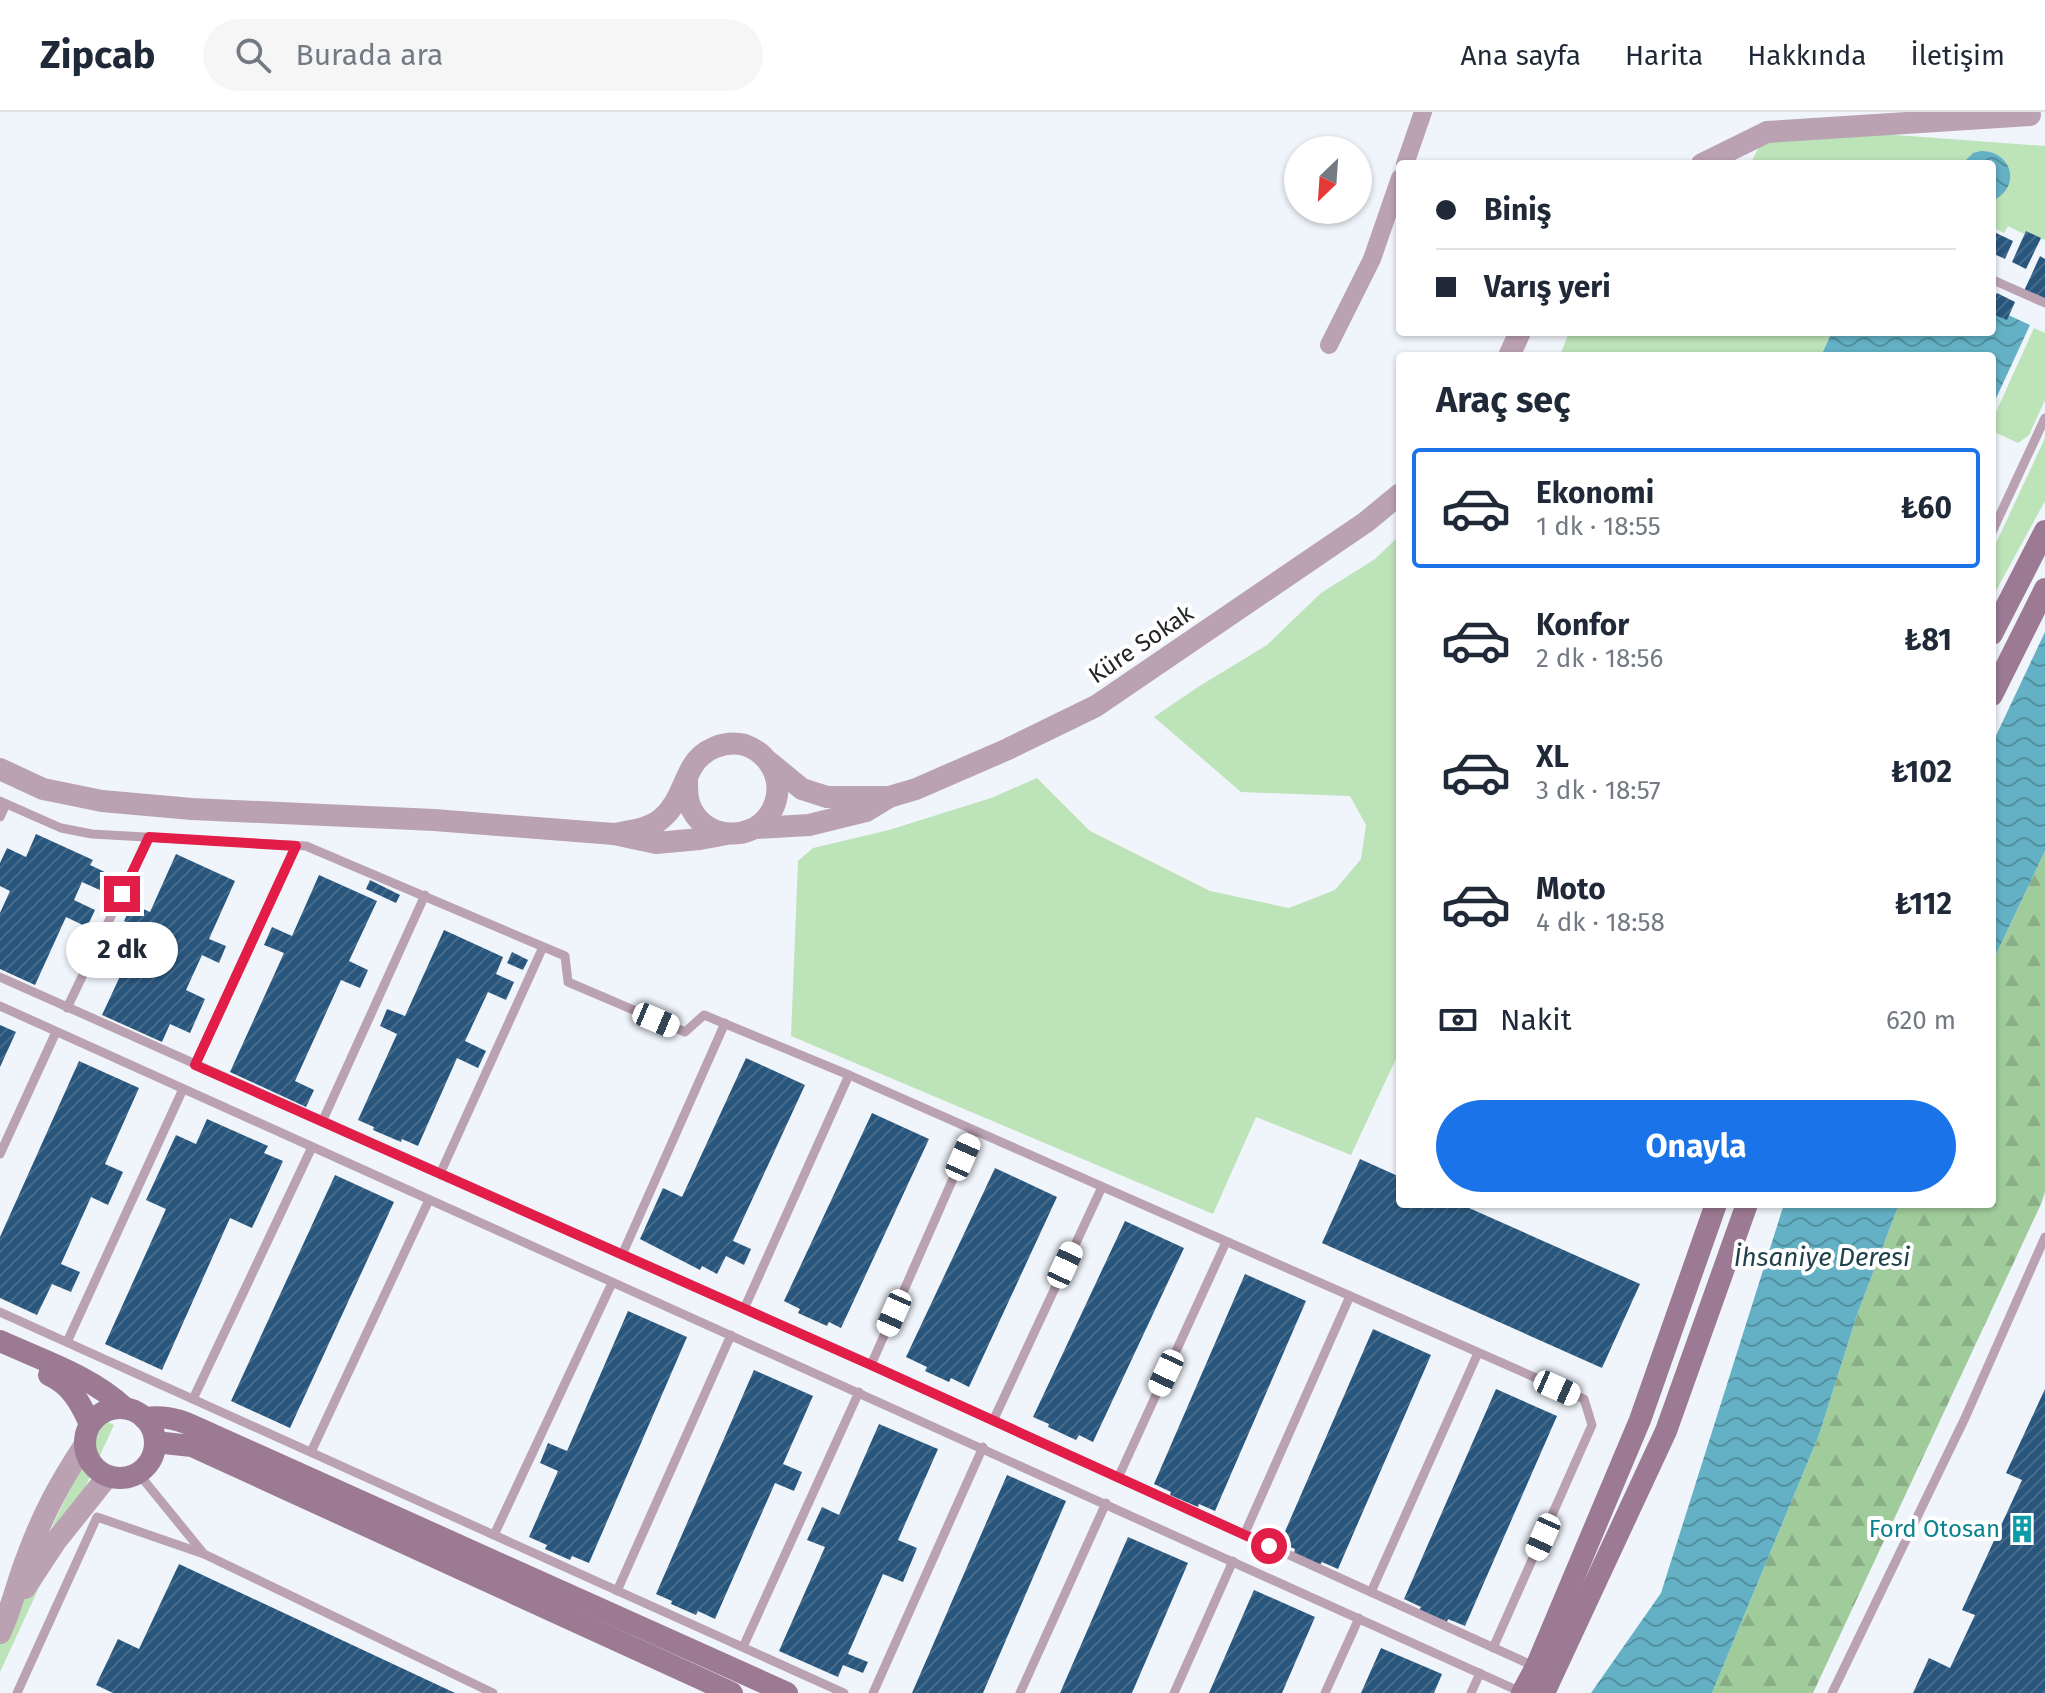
<!DOCTYPE html>
<html lang="tr">
<meta charset="utf-8">
<style>
body{margin:0;font-family:"Fira Sans",sans-serif;background:#f6f6f7;color:#1f2937;height:100vh;display:flex;flex-direction:column;font-size:30px;white-space:nowrap}
*{box-sizing:border-box;margin:0}
p{font-size:26px;color:#747a83}
.icon{flex:none;width:44px;height:44px;fill:none;stroke:currentColor;stroke-width:2;stroke-linecap:round;stroke-linejoin:round}
.map{position:relative;flex:1;overflow:hidden}
.sheet{position:absolute;left:1396px;top:240px;width:600px;height:856px;display:flex;flex-direction:column;background:#fff;border-radius:8px;box-shadow:0 2px 6px #0004}
.sheet>*{flex:none}
.guide{position:absolute;left:1396px;top:48px;width:600px;height:176px;border-radius:8px;box-shadow:0 2px 6px #0004;display:grid;align-content:center;height:176px;padding:0 40px;background:#fff}
.needle{width:52px;rotate:205deg}
.controls{position:absolute;left:1284px;top:24px;display:grid;gap:16px}
.controls a{display:grid;place-items:center;width:88px;height:88px;border-radius:50%;background:#fff;box-shadow:0 2px 6px #0004;font-size:40px}
.end{position:absolute;width:36px;height:36px;margin:-18px;border:10px solid #e11d48;background:#fff;box-shadow:0 0 0 4px #fff}
.from{border-radius:50%}
.bubble{position:absolute;height:56px;border-radius:28px;background:#fff;box-shadow:0 2px 6px #0004;font-size:26px;font-weight:700;line-height:56px;text-align:center}
.car{position:absolute;width:24px;height:48px;margin:-24px -12px;border-radius:10px;box-shadow:0 0 6px 2px #0007;background:linear-gradient(#fff 24%,#345 0 40%,#fff 0 76%,#345 0 86%,#fff 0)}
.guide b{display:flex;align-items:center;gap:28px;height:76px;font-size:30px}
.guide b+b{border-top:2px solid #e0e1e3}
.guide i{width:20px;height:20px;background:#1f2937}
ul{padding:0;list-style:none}
li{display:flex;align-items:center;gap:24px;height:120px;margin:0 16px 12px;padding:0 24px;border:4px solid transparent;border-radius:8px}
li div{flex:1}
li b{display:block;font-size:30px}
li em{font-style:normal;font-weight:700}
li.on{border-color:#1a73e8}
li>.icon{width:72px;height:72px;stroke-width:1.5}
h2{padding:0 40px;font-size:36px;line-height:96px}
.pay{display:flex;align-items:center;gap:20px;height:88px;padding:0 40px;font-size:30px}
.pay p{margin-inline-start:auto}
.cta{display:flex;gap:16px;margin-top:auto;padding:16px 40px}
.cta a{flex:1;height:92px;border-radius:48px;background:#1a73e8;color:#fff;font-size:32px;font-weight:700;line-height:92px;text-align:center}
header{display:flex;align-items:center;gap:48px;box-sizing:border-box;height:112px;padding:0 40px;background:#fff;border-bottom:2px solid #e0e1e3}
header strong{font-size:38px}
nav{display:flex;gap:44px;margin-inline-start:auto;font-size:28px}
.search{width:560px;height:72px;background:#f6f6f7;display:flex;align-items:center;gap:20px;box-sizing:border-box;padding:0 28px;border-radius:44px;color:#747a83;font-size:30px}
.map>svg:first-child{display:block}
.green{fill:#bde3b9}
.forest{fill:url(#forest-firs)}
.water{fill:url(#water-waves)}
.building{fill:url(#building-hatch)}
.lines{fill:none;stroke-linecap:round;stroke-linejoin:round}
.service{stroke:#bba2b3;stroke-width:9}
.minor{stroke:#bba2b3;stroke-width:18}
.tertiary{stroke:#bba2b3;stroke-width:22}
.secondary{stroke:#9d7a93;stroke-width:22}
.route{stroke:#e11d48;stroke-width:10}
.labels{text-anchor:middle;dominant-baseline:central;stroke-width:8;stroke-linejoin:round;paint-order:stroke}
.street-label{font-size:24px;fill:#232527;stroke:#fff}
.culture-label{font-size:24px;fill:#0d838f;stroke:#fff;text-anchor:end}
.water-label{font-size:26px;font-style:italic;fill:#1e424b;stroke:#fff}
</style>
<header>
<strong>Zipcab</strong>
<div class="search"><svg class="icon" aria-label="search" viewBox="0 0 24 24"><circle cx="10" cy="10" r="6"/><path d="M15 15l6 6"/></svg>Burada ara</div>
<nav><a>Ana sayfa</a><a>Harita</a><a>Hakkında</a><a>İletişim</a></nav>
</header>
<div class="map">
<svg width="2045" height="1581" viewBox="0 0 2045 1581">
<defs>
<pattern id="forest-firs" width="22" height="20" patternUnits="userSpaceOnUse" patternTransform="scale(2)"><rect width="22" height="20" fill="#a0cc9c"/><path d="M5 1l3.5 6h-7zM16 11l3.5 6h-7z" fill="#8aaf86"/></pattern>
<pattern id="water-waves" width="16" height="10" patternUnits="userSpaceOnUse" patternTransform="scale(2)"><rect width="16" height="10" fill="#64b1c5"/><path d="M0 5q4-4 8 0t8 0" fill="none" stroke="#5290a0"/></pattern>
<pattern id="building-hatch" width="6" height="6" patternUnits="userSpaceOnUse" patternTransform="scale(2)"><rect width="6" height="6" fill="#29567d"/><path d="M-1 1l2-2M0 6l6-6M5 7l2-2" fill="none" stroke="#476b8a"/></pattern>
</defs>
<rect width="100%" height="100%" fill="#f0f5fb"/>
<!-- green -->
<g class="green">
<path d="M1841 19 2045 34V128L2026 119 2024 122 2008 114 2004 121 1992 115V52H1750L1767 20Z"/>
<path d="M2034 216 2045 221V288L2029 323 2018 331 1992 319V309Z"/>
<path d="M1569 220H1832L1821 244H1560Z"/>
<path d="M2045 326V389L1992 486V440Z"/>
<path d="M1400 423V938L1351 1043 1256 1005 1213 1102 791 924 798 749 813 736 889 718 991 686 1037 666 1090 719 1210 779 1289 796 1335 778 1361 747 1366 713 1350 684 1241 680 1154 605 1198 575 1267 533 1321 481 1375 447Z"/>
<path d="M104 1308 114 1313 0 1560V1521Z"/>
</g>
<!-- forest -->
<path class="forest" d="M2045 739V1080L2041 1092 1813 1581H1712L1819 1323 1857 1203 1899 1092H1992V851Z"/>
<!-- water -->
<g class="water">
<path d="M1981 39C2013 39 2022 76 1992 89V52H1962L1973 41Z"/>
<path d="M1993 196 2030 213 1992 295V244H1821L1832 220H1992Z"/>
<path d="M2045 520V739L1992 851V632Z"/>
<path d="M1784 1092H1899L1857 1203 1819 1323 1712 1581H1591L1661 1481Z"/>
</g>
<!-- building -->
<g class="building">
<path d="M1992 115 1996 117 1994 120 2013 129 2005 147 1992 141Z"/>
<path d="M2026 119 2041 126 2026 157 2012 150Z"/>
<path d="M2040 144 2045 147V189L2024 179Z"/>
<path d="M1997 181 2015 190 2007 208 1992 202V191Z"/>
<path d="M36 722 93 748 90 753 109 762 102 779 82 770 74 788 95 798 87 815 66 805 35 873 0 857V801L10 779 0 774V751L7 736 26 745Z"/>
<path d="M176 742 235 769 209 827 226 834 219 851 202 843 186 878 205 887 190 921 170 912 162 930 102 903 142 817 124 809 132 792 150 800Z"/>
<path d="M319 763 377 789 349 849 368 858 360 876 341 868 295 969 314 978 306 995 230 960 284 841 264 833 272 815 292 824Z"/>
<path d="M370 768 400 783 396 791 366 777Z"/>
<path d="M444 818 503 845 496 862 514 870 506 888 488 880 465 929 486 939 478 956 457 946 418 1034 402 1027 401 1030 373 1018 374 1015 358 1008 397 922 380 914 387 897 405 904Z"/>
<path d="M512 840 528 848 523 858 507 851Z"/>
<path d="M0 913 16 920 0 955Z"/>
<path d="M746 946 805 973 733 1129 751 1137 744 1153 726 1144 717 1162 702 1154 700 1158 640 1127 663 1076 682 1085Z"/>
<path d="M79 949 139 976 105 1052 123 1060 108 1093 91 1085 61 1152 80 1160 71 1180 52 1172 37 1203 0 1186V1125Z"/>
<path d="M872 1001 929 1027 841 1216 829 1210 827 1214 798 1201 800 1197 784 1189Z"/>
<path d="M207 1007 268 1034 264 1041 283 1049 252 1116 230 1106 162 1258 105 1232 166 1097 146 1088 176 1023 196 1032Z"/>
<path d="M1360 1047 1400 1065V1092H1460L1640 1172 1602 1256 1322 1131Z"/>
<path d="M995 1056 1057 1085 969 1275 951 1266 949 1270 925 1259 927 1255 906 1245Z"/>
<path d="M335 1063 394 1090 290 1316 231 1289Z"/>
<path d="M1125 1109 1184 1136 1093 1330 1079 1323 1076 1328 1048 1315 1049 1312 1033 1305Z"/>
<path d="M1245 1162 1306 1189 1215 1399 1199 1392 1198 1395 1170 1383 1171 1380 1154 1372Z"/>
<path d="M628 1199 687 1225 589 1451 572 1444 570 1448 545 1437 547 1433 529 1425 558 1359 540 1351 548 1331 567 1339Z"/>
<path d="M1373 1217 1431 1243 1338 1457 1322 1450 1320 1453 1294 1441 1295 1437 1280 1431Z"/>
<path d="M754 1258 813 1284 783 1352 802 1360 794 1379 775 1371 715 1507 698 1499 696 1503 671 1492 672 1489 656 1482Z"/>
<path d="M1496 1277 1557 1304 1465 1514 1448 1507 1447 1510 1419 1498 1421 1495 1404 1487Z"/>
<path d="M2045 1277V1581H1913L1929 1546 1950 1556 1975 1503 1962 1498 2022 1368 2006 1361Z"/>
<path d="M879 1312 938 1337 898 1428 917 1436 903 1470 883 1462 848 1542 868 1550 863 1561 843 1553 838 1565 779 1539 825 1435 807 1428 822 1395 839 1403Z"/>
<path d="M1007 1363 1066 1389 983 1581H912Z"/>
<path d="M1128 1425 1188 1451 1132 1581H1060Z"/>
<path d="M179 1452 455 1581H113L96 1573 118 1527 139 1537Z"/>
<path d="M1254 1478 1315 1505 1282 1581H1209Z"/>
<path d="M1381 1536 1442 1562 1434 1581H1361Z"/>
</g>
<g class="lines">
<!-- service -->
<g class="service">
<path d="M1993 168 2045 191"/>
<path d="M1992 420 2045 306"/>
<path d="M0 689 61 716 92 722 306 734 565 844 568 870 685 920 704 903 849 963 1584 1287 1592 1313 1493 1536"/>
<path d="M0 705 6 692"/>
<path d="M0 865 871 1253 1536 1555"/>
<path d="M0 894C507 1124 1016 1348 1521 1580"/>
<path d="M67 896 149 725"/>
<path d="M195 953 296 734"/>
<path d="M322 1010 425 783"/>
<path d="M0 1042 56 920"/>
<path d="M440 1062 543 835"/>
<path d="M622 1143 725 911"/>
<path d="M744 1197 849 963"/>
<path d="M0 1200 844 1581"/>
<path d="M67 1230 183 977"/>
<path d="M871 1253 974 1019"/>
<path d="M193 1287 312 1035"/>
<path d="M993 1309 1102 1075"/>
<path d="M311 1340 429 1088"/>
<path d="M138 1361 204 1442"/>
<path d="M1118 1366 1226 1130"/>
<path d="M494 1423 612 1171"/>
<path d="M1244 1423 1350 1184"/>
<path d="M617 1479 731 1223"/>
<path d="M1371 1480 1478 1241"/>
<path d="M743 1535 859 1280"/>
<path d="M17 1581 97 1405 204 1442 493 1581"/>
<path d="M873 1581 983 1335"/>
<path d="M1020 1581 1106 1391"/>
<path d="M1174 1581 1233 1449"/>
<path d="M1325 1581 1359 1506"/>
<path d="M1471 1581 1480 1561"/>
<path d="M1832 1581 1965 1306 2045 1125"/>
</g>
<!-- minor -->
<g class="minor">
<path d="M1405 52 1423 0"/>
<path d="M1329 233 1372 147 1400 66"/>
</g>
<!-- tertiary -->
<g class="tertiary">
<path d="M1702 52 1767 20 2030 3"/>
<path d="M1509 244 1520 220"/>
<path d="M0 657 43 677 102 689 192 697 434 708 614 722"/>
<path d="M687 668C687 679 687 689 692 698 707 727 750 730 769 703 777 692 780 676 775 662 770 649 759 638 745 633 725 628 702 637 692 655 682 673 678 693 661 707 650 717 629 719 614 722L656 731 700 727 727 722"/>
<path d="M889 685 916 677 1008 637 1096 594 1366 410 1400 382"/>
<path d="M756 716 809 713 866 699 889 685H827L802 677 769 650"/>
<path d="M25 1476 56 1429 107 1365"/>
<path d="M0 1521C12 1496 17 1470 27 1445 43 1402 59 1372 84 1334"/>
</g>
<!-- secondary -->
<g class="secondary">
<path d="M1992 522 2045 419"/>
<path d="M1992 583 2045 477"/>
<path d="M0 1229C42 1248 91 1264 125 1296"/>
<path d="M49 1263C71 1273 80 1290 90 1312"/>
<circle cx="120" cy="1331" r="35"/>
<path d="M144 1306C162 1304 175 1306 191 1313L787 1581"/>
<path d="M155 1330 192 1334 732 1581"/>
<path d="M1522 1581 1536 1555 1640 1308 1716 1092"/>
<path d="M1544 1581 1666 1319 1747 1092"/>
</g>
</g>
<g class="lines">
<!-- route -->
<path class="route" d="M122 782 149 725 296 734 195 953 871 1253 1269 1434"/>
</g>
<!-- icons -->
<defs>
<symbol id="building-bare" viewBox="-9 -9 18 18"><path d="M-4-6H4V6H1V3H-1V6H-4ZM-2.5-4.3h1.7v1.8h-1.7ZM.8-4.3h1.7v1.8H.8ZM-2.5-1h1.7V.8h-1.7ZM.8-1h1.7V.8H.8Z" fill="#0f9aa8" stroke="#fff" stroke-width="2.5" paint-order="stroke"/></symbol>
</defs>
<g fill-rule="evenodd">
<use href="#building-bare" x="2002" y="1397" width="40" height="40"/>
</g>
<g class="labels">
<!-- street labels -->
<g class="street-label">
<text transform="translate(1141 532) rotate(-34)">Küre Sokak</text>
</g>
<!-- culture labels -->
<g class="culture-label">
<text x="2000" y="1417">Ford Otosan</text>
</g>
<!-- water labels -->
<g class="water-label">
<text x="1822" y="1145">İhsaniye Deresi</text>
</g>
</g>
</svg>
<div class="controls">
<a><svg class="needle" viewBox="-14 -14 28 28"><path d="M0-13l5 13h-10z" fill="#e53935"/><path d="M0 13l5-13h-10z" fill="#747a83"/></svg></a>
</div>
<i class="end from" style="left:1269px;top:1434px"></i>
<i class="end" style="left:122px;top:782px"></i>
<div class="bubble" style="left:66px;top:810px;width:112px">2 dk</div>
<i class="car" style="left:656px;top:908px;rotate:113deg"></i>
<i class="car" style="left:963px;top:1045px;rotate:24deg"></i>
<i class="car" style="left:1065px;top:1153px;rotate:25deg"></i>
<i class="car" style="left:894px;top:1201px;rotate:204deg"></i>
<i class="car" style="left:1166px;top:1261px;rotate:205deg"></i>
<i class="car" style="left:1557px;top:1276px;rotate:114deg"></i>
<i class="car" style="left:1543px;top:1425px;rotate:204deg"></i>
<div class="guide">
<b><i class="from"></i>Biniş</b>
<b><i></i>Varış yeri</b>
</div>
<section class="sheet">
<h2>Araç seç</h2>
<ul>
<li class="on"><svg class="icon" aria-label="car" viewBox="0 0 24 24"><path d="M5 17H2v-5l4-1 3-4h7l3 4 3 1v5h-3M9 17h6M6 11h13"/><circle cx="7" cy="17" r="2"/><circle cx="17" cy="17" r="2"/></svg><div><b>Ekonomi</b><p>1 dk · 18:55</p></div><em>₺60</em></li>
<li><svg class="icon" aria-label="car" viewBox="0 0 24 24"><path d="M5 17H2v-5l4-1 3-4h7l3 4 3 1v5h-3M9 17h6M6 11h13"/><circle cx="7" cy="17" r="2"/><circle cx="17" cy="17" r="2"/></svg><div><b>Konfor</b><p>2 dk · 18:56</p></div><em>₺81</em></li>
<li><svg class="icon" aria-label="car" viewBox="0 0 24 24"><path d="M5 17H2v-5l4-1 3-4h7l3 4 3 1v5h-3M9 17h6M6 11h13"/><circle cx="7" cy="17" r="2"/><circle cx="17" cy="17" r="2"/></svg><div><b>XL</b><p>3 dk · 18:57</p></div><em>₺102</em></li>
<li><svg class="icon" aria-label="car" viewBox="0 0 24 24"><path d="M5 17H2v-5l4-1 3-4h7l3 4 3 1v5h-3M9 17h6M6 11h13"/><circle cx="7" cy="17" r="2"/><circle cx="17" cy="17" r="2"/></svg><div><b>Moto</b><p>4 dk · 18:58</p></div><em>₺112</em></li>
</ul>
<div class="pay"><svg class="icon" aria-label="cash" viewBox="0 0 24 24"><path d="M3 7h18v10H3z"/><circle cx="12" cy="12" r="2"/></svg>Nakit<p>620 m</p></div>
<div class="cta"><a>Onayla</a></div>
</section>
</div>
